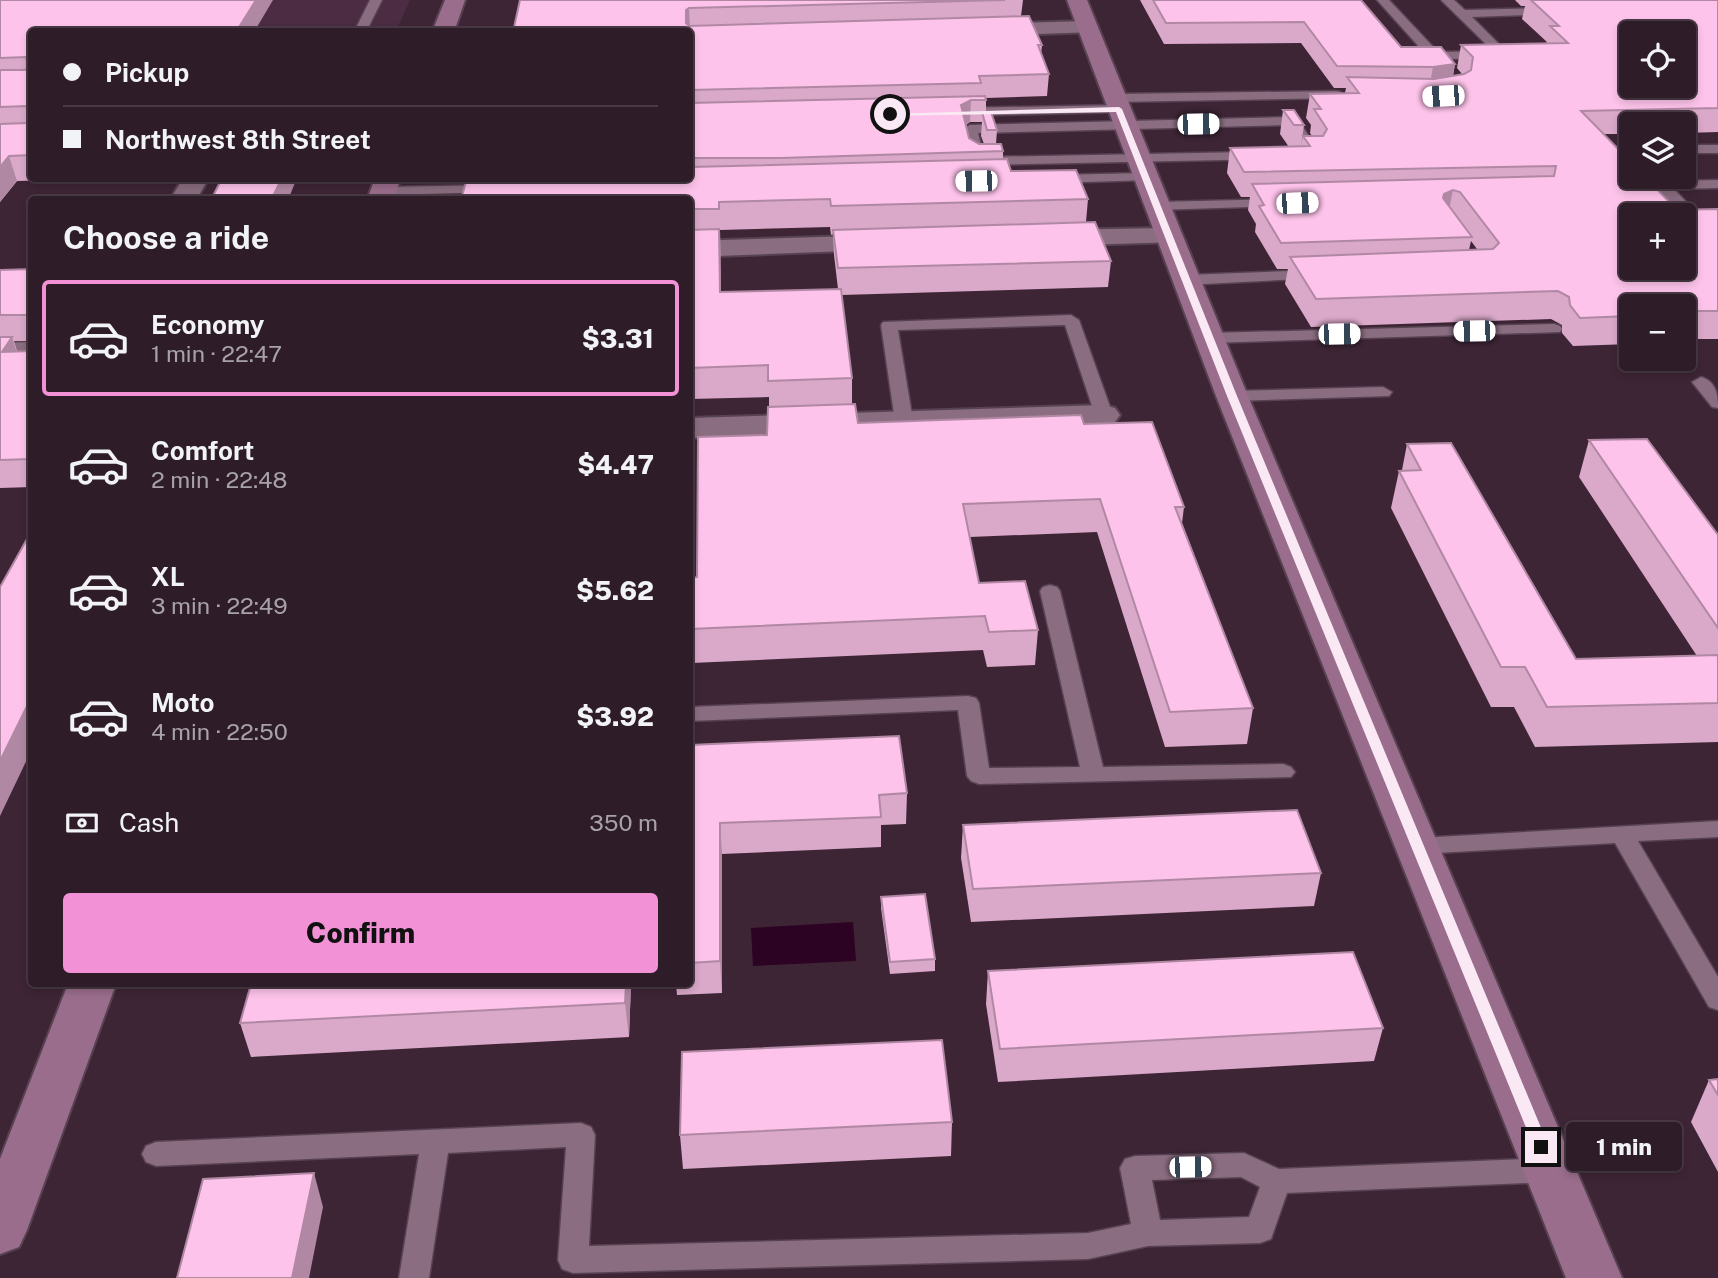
<!DOCTYPE html>
<meta charset="utf-8">
<style>
body{margin:0;font-family:"Public Sans",sans-serif;background:#362530;color:#f1f3f6;height:100vh;display:flex;flex-direction:column;font-size:26px;white-space:nowrap}
*{box-sizing:border-box;margin:0}
p{font-size:23px;color:#a7a1a8}
.icon{flex:none;width:38px;height:38px;fill:none;stroke:currentColor;stroke-width:2;stroke-linecap:round;stroke-linejoin:round}
.map{position:relative;flex:1;overflow:hidden}
.drawer{position:absolute;left:28px;top:196px;width:665px;height:791px;display:flex;flex-direction:column;background:#2e1c28;border-radius:7px;box-shadow:0 4px 10px #0003,0 0 0 2px #493a45}
.drawer>*{flex:none}
.guide{position:absolute;left:28px;top:28px;width:665px;height:154px;border-radius:7px;box-shadow:0 4px 10px #0003,0 0 0 2px #493a45;display:grid;align-content:center;height:154px;padding:0 35px;background:#2e1c28}
.fabs{position:absolute;left:1619px;top:21px;display:grid;gap:14px}
.fabs a{display:grid;place-items:center;width:77px;height:77px;border-radius:7px;background:#2e1c28;box-shadow:0 4px 10px #0003,0 0 0 2px #493a45;font-size:35px}
.end{position:absolute;width:32px;height:32px;margin:-16px;border:9px solid #fae9f4;background:#111;box-shadow:0 0 0 4px #111}
.from{border-radius:50%}
.bubble{position:absolute;height:49px;border-radius:7px;background:#2e1c28;box-shadow:0 4px 10px #0003,0 0 0 2px #493a45;font-size:23px;font-weight:800;line-height:49px;text-align:center}
.car{position:absolute;width:21px;height:42px;margin:-21px -10px;border-radius:9px;box-shadow:0 0 5px 2px #0007;background:linear-gradient(#fff 24%,#345 0 40%,#fff 0 76%,#345 0 86%,#fff 0)}
.guide b{display:flex;align-items:center;gap:24px;height:66px;font-size:26px}
.guide b+b{border-top:2px solid #493a45}
.guide i{width:18px;height:18px;background:#f1f3f6}
ul{padding:0;list-style:none}
li{display:flex;align-items:center;gap:21px;height:116px;margin:0 14px 10px;padding:0 21px;border:4px solid transparent;border-radius:7px}
li div{flex:1}
li b{display:block;font-size:26px}
li em{font-style:normal;font-weight:800}
li.active{border-color:#f391d6}
li>.icon{width:63px;height:63px;stroke-width:1.5}
h2{padding:0 35px;font-size:32px;line-height:84px}
.pay{display:flex;align-items:center;gap:18px;height:77px;padding:0 35px;font-size:26px}
.pay p{margin-inline-start:auto}
.button{display:flex;gap:14px;margin-top:auto;padding:14px 35px}
.button a{flex:1;height:80px;border-radius:7px;background:#f391d6;color:#111;font-size:28px;font-weight:800;line-height:80px;text-align:center}
.map>svg:first-child{display:block}
.built{fill:#4b2c42}
.water{fill:#2d0323}
.lines{fill:none;stroke-linecap:round;stroke-linejoin:round}
.lane-casing{stroke:#574251;stroke-width:3}
.street-casing{stroke:#574251;stroke-width:4}
.secondary-casing{stroke:#574251;stroke-width:4}
.lane{fill:#8a6d80;fill-rule:evenodd}
.street{fill:#8a6d80;fill-rule:evenodd}
.secondary{fill:#9a6d8c;fill-rule:evenodd}
.wall{fill:#daa8c9;fill-rule:evenodd}
.shaded-wall{fill:#b188a4}
.building{fill:#fdc3ea;stroke:#b188a4;stroke-width:2;fill-rule:evenodd}
.route{fill:#fae9f4}
</style>
<div class="map">
<svg width="1718" height="1278" viewBox="0 0 1718 1278">
<rect width="100%" height="100%" fill="#3e2536"/>
<!-- built -->
<path class="built" d="M0 0H410L396 31 32 32Z"/>
<!-- water -->
<path class="water" d="M853 922 856 961 753 966 751 928Z"/>
<g class="lines">
<defs>
<g id="lane">
<path d="M370 0H382L366 32H354Z"/>
<path d="M1377 0H1389L1438 52 1493 51 1441 0H1454L1465 10 1552 8 1558 11 1552 14 1472 17 1509 54 1503 58 1445 59 1451 67 1445 71 1430 59Z"/>
<path d="M1336 91 1341 92V98L1115 102 1109 98 1115 94Z"/>
<path d="M1119 105 1124 106V112L957 116 951 112 957 108Z"/>
<path d="M1292 117 1297 118 1321 155 1319 158 978 165 971 161 963 129 970 125ZM1288 125 1305 151 984 157 978 133Z"/>
<rect x="1684" y="145" width="34" height="8"/>
<path d="M1629 146H1631V157L1622 150Z"/>
<path d="M1146 173 1151 174V180L1053 183 1046 179 1053 175Z"/>
<path d="M1651 177H1662L1666 181 1718 180V188L1674 189 1694 210H1718V218H1685L1651 182Z"/>
<path d="M490 185 495 186V192L384 195 377 191 384 187Z"/>
<path d="M1278 199 1285 203 1283 206 1157 210 1150 206 1157 202Z"/>
<path d="M1315 270 1323 275 1320 278 1185 285 1177 280 1185 275Z"/>
<path d="M1071 315 1079 320 1113 415 1110 419 1104 420 1095 415 1065 325 898 330 913 421 904 426 895 421 881 325 883 322Z"/>
<path d="M1554 324 1560 326 1562 329 1560 332 1209 343 1201 338 1209 333Z"/>
<path d="M1701 377C1716 381 1718 395 1718 408L1712 407 1692 382Z"/>
<path d="M1383 387 1392 392 1389 396 1232 401 1223 396 1232 391Z"/>
<path d="M1050 585 1057 587 1060 591 1103 767 1283 764 1291 767 1295 772 1291 777 979 784 971 781 967 776 958 710 690 721V707L968 696 976 698 979 703 989 768 1080 767 1040 591 1043 587Z"/>
<path d="M1718 821V837L1638 841 1718 977V1010L1709 1007 1615 843 1418 854 1409 852 1406 846 1409 840 1418 838Z"/>
<path d="M581 1123 591 1127 595 1135 589 1246 1088 1233 1131 1224 1120 1168 1125 1159 1135 1156 1244 1153 1279 1169 1551 1158 1561 1161 1566 1170 1561 1179 1551 1182 1287 1193 1271 1239 1260 1243 1148 1246 1088 1259 573 1273 562 1269 558 1260 566 1147 448 1153 429 1278H399L419 1154 156 1166 146 1162 142 1154 146 1146 156 1142ZM1241 1177 1260 1187 1249 1217 1160 1220 1152 1180Z"/>
</g>
<g id="street">
<path d="M1087 21 1095 22 1098 27 1095 32 981 36 973 35 970 30 973 25 981 24Z"/>
<path d="M183 178H209L196 200H170Z"/>
<path d="M1168 228 1178 230 1182 236 1178 242 1048 246 1038 244 1034 238 1038 232 1048 230Z"/>
<path d="M886 235 896 237 900 243 896 249 690 257V241Z"/>
<path d="M32 342V360L0 361V343Z"/>
<path d="M1104 405 1115 408 1120 415 1115 422 1104 425 690 438V418Z"/>
</g>
<g id="secondary">
<path d="M445 0H465L454 32H432Z"/>
<path d="M1067 0H1087L1248 396 1622 1278H1566L1216 396Z"/>
<path d="M375 178H401L393 200H367Z"/>
<path d="M68 984H116L27 1230 19 1247 0 1254V1159Z"/>
</g>
</defs>
<!-- lane casing -->
<use href="#lane" class="lane-casing"/>
<!-- street casing -->
<use href="#street" class="street-casing"/>
<!-- secondary casing -->
<use href="#secondary" class="secondary-casing"/>
<!-- lane -->
<use href="#lane" class="lane"/>
<!-- street -->
<use href="#street" class="street"/>
<!-- secondary -->
<use href="#secondary" class="secondary"/>
</g>
<!-- wall -->
<g class="wall">
<path d="M0 0 32 32V178H138L17 181 0 202Z"/>
<path d="M520 0H1023L1021 16 1042 45 1041 55 1049 74 1047 96 986 98V112L997 130 996 144 1003 151V159L1011 171 1088 199 1086 222 1111 261 1108 287 842 295 852 378V404L858 423 1084 424 1184 507 1182 523 1253 708 1247 744 1165 747 1097 532 970 537 979 583 1038 630 1035 665 987 667 983 650 692 663V660H690V578L697 577 767 435 769 406V397L690 399V32ZM970 122H982L981 136 984 144H979L969 138 966 125ZM830 227 831 235 833 234 834 255 838 289 721 292 720 230Z"/>
<path d="M1140 0H1361L1401 47 1455 64 1453 76 1462 74 1457 68 1461 45 1546 43 1547 42 1522 19 1525 6H1521L1515 0H1718V132L1684 133V124H1631V134H1604L1677 210 1718 209V339H1684V306H1631V344L1573 346 1562 333V325L1551 319 1311 327 1285 284 1288 269H1277L1255 232 1256 224 1248 210 1250 197H1241L1227 173 1230 148 1289 147 1280 134 1283 110 1304 125 1301 146 1303 136H1312L1310 133 1311 125 1306 118 1310 94 1345 93 1346 88H1334L1301 43 1164 44ZM1471 241 1477 249 1469 250Z"/>
<path d="M32 269V341H14L17 351H32V487L0 488V270Z"/>
<path d="M1589 440 1718 535V742L1535 747 1514 707H1491L1391 508 1399 471 1402 470 1407 444 1576 659 1697 656 1579 477Z"/>
<path d="M690 745 907 793 906 824 881 825V847L722 854V993L677 995 676 984H690Z"/>
<path d="M963 825 1321 873 1314 906 971 922 961 858Z"/>
<path d="M881 897 935 959V971L890 974 881 908Z"/>
<path d="M988 971 1383 1028 1374 1061 998 1082 986 1004Z"/>
<path d="M251 984H631L629 1037 251 1057 240 1023Z"/>
<path d="M1718 1079V1172L1691 1122 1709 1080Z"/>
<path d="M952 1122 951 1156 683 1169 680 1135Z"/>
</g>
<!-- shaded-wall -->
<g class="shaded-wall">
<path d="M256 0H273L254 32H236Z"/>
<path d="M689 8 690 28 687 32 686 10Z"/>
<path d="M1455 64 1451 86 1429 89 1433 67Z"/>
<path d="M971 100 970 122 961 128V105Z"/>
<path d="M9 156 17 181 0 202V167Z"/>
<path d="M282 178H297L288 200H271Z"/>
<path d="M1453 190 1448 215 1439 220 1444 194Z"/>
<path d="M719 229 720 259 721 323 720 292Z"/>
<path d="M32 307V332L26 315Z"/>
<path d="M12 337 20 363 2 352Z"/>
<path d="M32 696V749L0 816V761Z"/>
<path d="M720 823 722 854V993L720 961Z"/>
<path d="M626 984H631L629 1037 625 1003Z"/>
<path d="M314 1173 323 1207 309 1278H292Z"/>
</g>
<!-- building -->
<g class="building">
<path d="M0 0H256L236 32H32V155L9 156 0 167V124L27 123V106L0 107V70H25L28 67 26 57 0 58Z"/>
<path d="M520 0H1005L689 8 686 10V23L689 26 1029 16 1042 45H1038L1049 74 979 76 981 83 690 90V32H513Z"/>
<path d="M1153 0H1361L1401 47H1441L1455 64 1433 67 1337 66 1304 22 1166 23Z"/>
<path d="M1531 0H1718V108L1581 111 1631 162V177H1645L1677 210 1718 209V311H1684V306H1631V316L1580 318 1570 305 1569 297 1558 291 1316 299 1290 257 1493 249 1499 243 1460 192 1453 190 1444 194 1443 198 1472 237 1281 243 1259 206 1264 205 1252 184 1554 176 1556 166 1244 172 1230 148 1310 146 1303 136H1323L1327 129 1314 109H1321L1310 94 1359 93 1347 77 1434 79 1464 74 1471 70 1473 57 1461 45 1568 43 1550 26H1559ZM1631 33H1684V86H1631ZM1631 215H1684V268H1631Z"/>
<path d="M985 96 986 100H971L961 105 969 138 979 144H1001L1003 151 781 158H690V103Z"/>
<path d="M1283 110H1294L1304 125H1294Z"/>
<path d="M982 112H991L997 130H987Z"/>
<path d="M1007 159 1011 171 1076 170 1088 199 831 206 830 199 719 202V209H690V200H461L467 178H690V167Z"/>
<path d="M222 178H282L271 200H211Z"/>
<path d="M1095 222 1111 261 838 268 833 230Z"/>
<path d="M719 229 720 292 841 289 852 378 768 381V365L690 368V230Z"/>
<path d="M32 269V307L26 315H0V270Z"/>
<path d="M0 337H12L2 352 32 351V459L0 460Z"/>
<path d="M855 404 858 423 1081 415 1084 424 1152 422 1184 507H1175L1253 708 1170 712 1100 499 963 504 979 583 1025 581 1038 630 989 632 985 616 690 629V578L697 577 698 437 767 435 768 407Z"/>
<path d="M1647 439 1718 535V628L1589 440Z"/>
<path d="M1451 443 1576 659 1718 655V703L1547 707 1525 667H1501L1399 471 1421 470 1407 444Z"/>
<path d="M32 530V696L0 761V587Z"/>
<path d="M899 736 907 793 879 795 881 817 720 823V961L690 963V745Z"/>
<path d="M1297 810 1321 873 973 889 963 825Z"/>
<path d="M925 894 935 959 890 962 881 897Z"/>
<path d="M1353 952 1383 1028 1000 1049 988 971Z"/>
<path d="M251 984H626L625 1003 240 1023Z"/>
<path d="M942 1040 952 1122 680 1135 682 1052Z"/>
<path d="M1718 1079V1095L1709 1080Z"/>
<path d="M314 1173 292 1278H177L203 1179Z"/>
</g>
<!-- route -->
<path class="route" d="M1119 107 1122 109 1237 396 1549 1147 1547 1151 1541 1153 1534 1147 1227 396 1116 112 890 116 887 114Z"/>
</svg>
<div class="fabs">
<a><svg class="icon" aria-label="locate" viewBox="0 0 24 24"><circle cx="12" cy="12" r="6"/><path d="M12 2v4M12 18v4M2 12h4M18 12h4"/></svg></a>
<a><svg class="icon" aria-label="layers" viewBox="0 0 24 24"><path d="M12 4l9 5-9 5-9-5zM3 14l9 5 9-5"/></svg></a>
<a>+</a>
<a>−</a>
</div>
<i class="end from" style="left:890px;top:114px"></i>
<i class="end" style="left:1541px;top:1147px"></i>
<div class="bubble" style="left:1566px;top:1122px;width:116px">1 min</div>
<i class="car" style="left:1443px;top:96px;rotate:267deg"></i>
<i class="car" style="left:1198px;top:124px;rotate:89deg"></i>
<i class="car" style="left:976px;top:181px;rotate:269deg"></i>
<i class="car" style="left:1297px;top:203px;rotate:88deg"></i>
<i class="car" style="left:1474px;top:331px;rotate:269deg"></i>
<i class="car" style="left:1339px;top:334px;rotate:89deg"></i>
<i class="car" style="left:1190px;top:1167px;rotate:89deg"></i>
<div class="guide">
<b><i class="from"></i>Pickup</b>
<b><i></i>Northwest 8th Street</b>
</div>
<section class="drawer">
<h2>Choose a ride</h2>
<ul>
<li class="active"><svg class="icon" aria-label="car" viewBox="0 0 24 24"><path d="M5 17H2v-5l4-1 3-4h7l3 4 3 1v5h-3M9 17h6M6 11h13"/><circle cx="7" cy="17" r="2"/><circle cx="17" cy="17" r="2"/></svg><div><b>Economy</b><p>1 min · 22:47</p></div><em>$3.31</em></li>
<li><svg class="icon" aria-label="car" viewBox="0 0 24 24"><path d="M5 17H2v-5l4-1 3-4h7l3 4 3 1v5h-3M9 17h6M6 11h13"/><circle cx="7" cy="17" r="2"/><circle cx="17" cy="17" r="2"/></svg><div><b>Comfort</b><p>2 min · 22:48</p></div><em>$4.47</em></li>
<li><svg class="icon" aria-label="car" viewBox="0 0 24 24"><path d="M5 17H2v-5l4-1 3-4h7l3 4 3 1v5h-3M9 17h6M6 11h13"/><circle cx="7" cy="17" r="2"/><circle cx="17" cy="17" r="2"/></svg><div><b>XL</b><p>3 min · 22:49</p></div><em>$5.62</em></li>
<li><svg class="icon" aria-label="car" viewBox="0 0 24 24"><path d="M5 17H2v-5l4-1 3-4h7l3 4 3 1v5h-3M9 17h6M6 11h13"/><circle cx="7" cy="17" r="2"/><circle cx="17" cy="17" r="2"/></svg><div><b>Moto</b><p>4 min · 22:50</p></div><em>$3.92</em></li>
</ul>
<div class="pay"><svg class="icon" aria-label="cash" viewBox="0 0 24 24"><path d="M3 7h18v10H3z"/><circle cx="12" cy="12" r="2"/></svg>Cash<p>350 m</p></div>
<div class="button"><a>Confirm</a></div>
</section>
</div>
